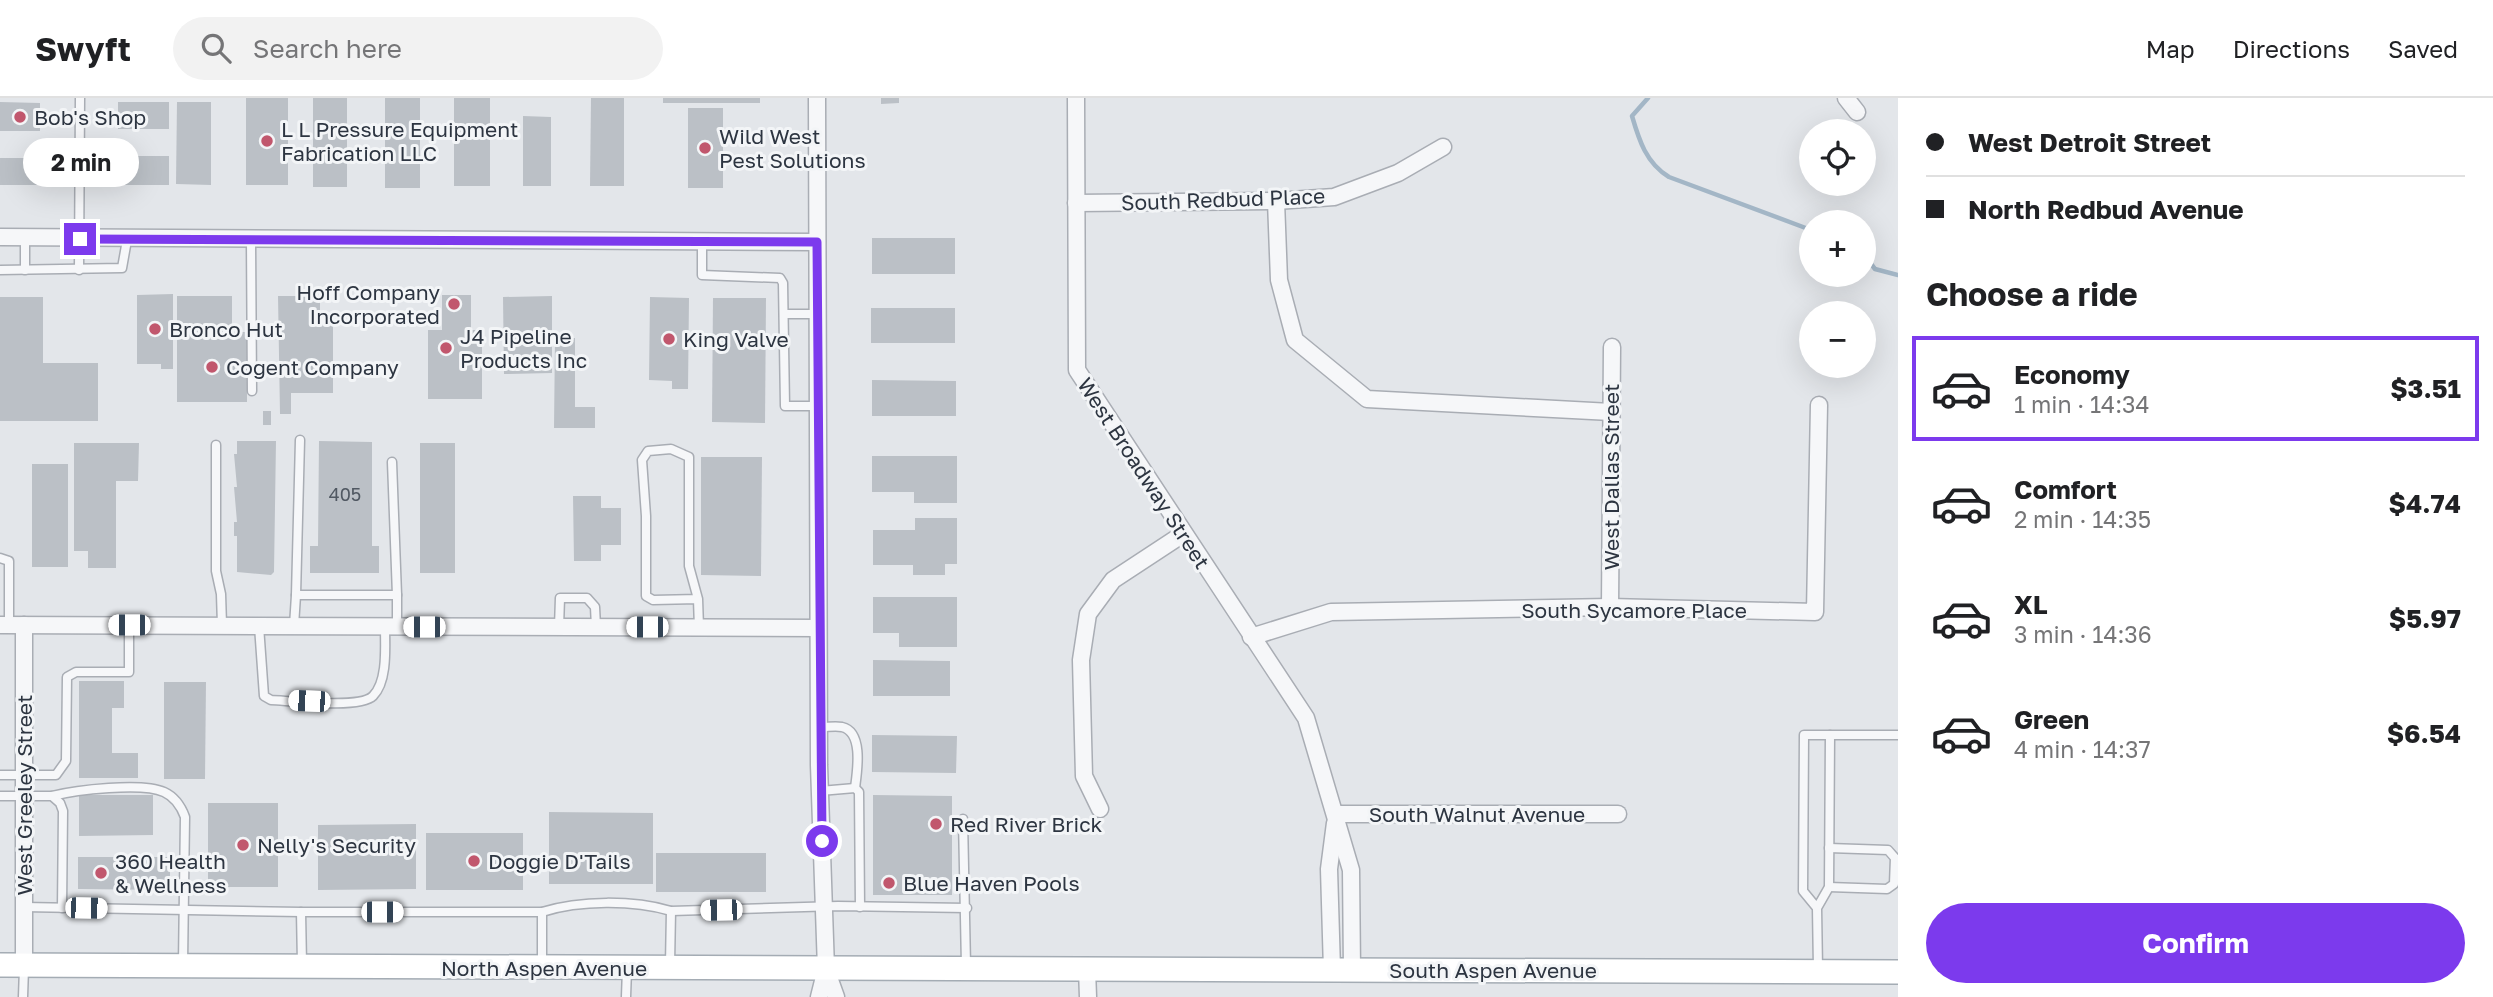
<!DOCTYPE html>
<meta charset="utf-8">
<style>
body{margin:0;font-family:"Golos Text",sans-serif;background:#f2f2f2;color:#202124;height:100vh;display:flex;flex-direction:column;font-size:26px;white-space:nowrap}
*{box-sizing:border-box;margin:0}
p{font-size:23px;color:#757577}
.icon{flex:none;width:38px;height:38px;fill:none;stroke:currentColor;stroke-width:2;stroke-linecap:round;stroke-linejoin:round}
.map{position:relative;flex:1;overflow:hidden}
.details{display:flex;flex-direction:column;background:#fff;width:595px}
.details>*{flex:none}
.top-card{display:grid;align-content:center;height:154px;padding:0 28px;background:#fff}
.tools{position:absolute;left:1799px;top:21px;display:grid;gap:14px}
.tools a{display:grid;place-items:center;width:77px;height:77px;border-radius:50%;background:#fff;box-shadow:0 7px 28px #0002;font-size:35px}
.end{position:absolute;width:32px;height:32px;margin:-16px;border:9px solid #7c3aed;background:#fff;box-shadow:0 0 0 4px #fff}
.from{border-radius:50%}
.bubble{position:absolute;height:49px;border-radius:24px;background:#fff;box-shadow:0 7px 28px #0002;font-size:23px;font-weight:700;line-height:49px;text-align:center}
.car{position:absolute;width:21px;height:42px;margin:-21px -10px;border-radius:9px;box-shadow:0 0 5px 2px #0007;background:linear-gradient(#fff 24%,#345 0 40%,#fff 0 76%,#345 0 86%,#fff 0)}
.top-card b{display:flex;align-items:center;gap:24px;height:66px;font-size:26px}
.top-card b+b{border-top:2px solid #e0e0e0}
.top-card i{width:18px;height:18px;background:#202124}
ul{padding:0;list-style:none}
li{display:flex;align-items:center;gap:21px;height:105px;margin:0 14px 10px;padding:0 14px;border:4px solid transparent;border-radius:0px}
li div{flex:1}
li b{display:block;font-size:26px}
li em{font-style:normal;font-weight:700}
li.active{border-color:#7c3aed}
li>.icon{width:63px;height:63px;stroke-width:1.5}
h2{padding:0 28px;font-size:32px;line-height:84px}
.cta{display:flex;gap:14px;margin-top:auto;padding:14px 28px}
.cta a{flex:1;height:80px;border-radius:42px;background:#7c3aed;color:#fff;font-size:28px;font-weight:700;line-height:80px;text-align:center}
header{display:flex;align-items:center;gap:42px;box-sizing:border-box;height:98px;padding:0 35px;background:#fff;border-bottom:2px solid #e0e0e0}
header strong{font-size:33px}
nav{display:flex;gap:38px;margin-inline-start:auto;font-size:24px}
.search{width:490px;height:63px;background:#f2f2f2;display:flex;align-items:center;gap:18px;box-sizing:border-box;padding:0 24px;border-radius:38px;color:#757577;font-size:26px}
main{display:flex;flex:1;min-height:0}
.map>svg:first-child{display:block}
.lines{fill:none;stroke-linecap:round;stroke-linejoin:round}
.stream{stroke:#a3b6c6;stroke-width:4.5}
.building{fill:#bbc0c6}
.lane-casing{stroke:#a9adb4;stroke-width:11}
.street-casing{stroke:#a9adb4;stroke-width:19}
.primary-casing{stroke:#a4acb4;stroke-width:26}
.lane{stroke:#f6f7f9;stroke-width:8}
.street{stroke:#f6f7f9;stroke-width:16}
.primary{stroke:#fff;stroke-width:23}
.route{stroke:#7c3aed;stroke-width:9}
.poi-dot{fill:#c1576d;stroke:#f3f5f7;stroke-width:2.5}
.labels{text-anchor:middle;dominant-baseline:central;stroke-width:6;stroke-linejoin:round;paint-order:stroke}
.number-label{font-size:18px;fill:#505862}
.poi-label{font-size:21px;fill:#2d3541;stroke:#f3f5f7;text-anchor:start}
.street-label{font-size:21px;fill:#2d3541;stroke:#f3f5f7}
</style>
<header>
<strong>Swyft</strong>
<div class="search"><svg class="icon" aria-label="search" viewBox="0 0 24 24"><circle cx="10" cy="10" r="6"/><path d="M15 15l6 6"/></svg>Search here</div>
<nav><a>Map</a><a>Directions</a><a>Saved</a></nav>
</header>
<main>
<div class="map">
<svg width="1898" height="899" viewBox="0 0 1898 899">
<rect width="100%" height="100%" fill="#e3e6ea"/>
<g class="lines">
<!-- stream -->
<g class="stream">
<path d="M1648 0 1632 18C1639 42 1646 65 1669 79L1811 132"/>
<path d="M1864 157 1875 171 1898 177"/>
</g>
</g>
<!-- building -->
<g class="building">
<rect x="246" y="0" width="42" height="87"/>
<rect x="313" y="0" width="34" height="89"/>
<rect x="385" y="0" width="35" height="90"/>
<rect x="454" y="0" width="36" height="88"/>
<path d="M591 0H624V88H590Z"/>
<rect x="663" y="0" width="97" height="5"/>
<path d="M881 0H899V5L881 6Z"/>
<path d="M0 4 40 5V33H0Z"/>
<rect x="118" y="4" width="51" height="27"/>
<path d="M177 4H211V87L176 86Z"/>
<rect x="688" y="10" width="35" height="80"/>
<path d="M523 18 551 19V88H523Z"/>
<rect x="117" y="58" width="52" height="29"/>
<rect x="0" y="60" width="40" height="27"/>
<rect x="872" y="140" width="83" height="36"/>
<path d="M173 196V271H161V266H137V197Z"/>
<path d="M442 197H471V232H482V301H428V232H442Z"/>
<path d="M177 198H232V234H247V304H177Z"/>
<path d="M278 198H320V225H333V295H291V316H280Z"/>
<path d="M552 198V275L504 276 503 199Z"/>
<path d="M0 199H43V265H98V323H0Z"/>
<path d="M650 199 689 200 688 291H672V283L649 282Z"/>
<path d="M713 200H766L765 325 712 324Z"/>
<rect x="871" y="210" width="84" height="35"/>
<path d="M555 240H575V309H595V330H554Z"/>
<path d="M872 282 956 283V318H872Z"/>
<rect x="263" y="313" width="8" height="14"/>
<path d="M237 343H276L274 474 271 477 237 474V438H234V424H237L234 389H237L234 356H237Z"/>
<path d="M319 343 372 344V448H379V475H310V448H318Z"/>
<path d="M74 345H139L138 383H116V470H88V453H74Z"/>
<rect x="420" y="345" width="35" height="130"/>
<path d="M872 358H957V405H914V394H872Z"/>
<path d="M701 359H762L761 478 701 477Z"/>
<rect x="32" y="366" width="36" height="103"/>
<path d="M573 398H601V410H621V447H601V463H574Z"/>
<path d="M915 420H957V466H945V477H913V467H873V432H915Z"/>
<path d="M873 499H957V549H899V535H873Z"/>
<path d="M873 562 950 563V598H873Z"/>
<path d="M79 583H124V610H112V655H138V680H79Z"/>
<path d="M164 584H206L205 681H164Z"/>
<path d="M872 637 957 638 956 675 872 674Z"/>
<path d="M79 697H153V737L79 738Z"/>
<path d="M873 697 952 698V797H873Z"/>
<rect x="208" y="705" width="70" height="84"/>
<path d="M549 714 653 715V786H549Z"/>
<path d="M416 726V791L318 792V727Z"/>
<rect x="426" y="735" width="97" height="57"/>
<rect x="656" y="755" width="110" height="39"/>
<path d="M78 759H170V792L78 791Z"/>
</g>
<g class="lines">
<defs>
<g id="lane">
<path d="M25 140V172"/>
<path d="M251 143 252 293"/>
<path d="M702 144V177L780 180 783 185 785 308H818"/>
<path d="M0 172 122 170 127 142"/>
<path d="M79 172 80 0"/>
<path d="M784 216H817"/>
<path d="M216 347V473L221 496 222 527"/>
<path d="M392 364 397 497"/>
<path d="M0 460 9 463V527"/>
<path d="M296 497 300 342"/>
<path d="M698 501 653 502 646 498V418L642 362 648 353 671 351 689 359V468L698 501 699 530"/>
<path d="M259 528 264 598 271 602C292 603 360 611 373 598 388 583 385 548 385 529"/>
<path d="M294 528 296 497H397V529"/>
<path d="M559 529 560 500H587L595 509 596 529"/>
<path d="M819 630C826 629 835 628 842 629 864 634 857 674 855 690"/>
<path d="M1830 637H1898"/>
<path d="M0 677H56L66 663 67 579 76 574H129V527"/>
<path d="M820 693 855 690 859 694 860 809"/>
<path d="M0 698H52L60 705 63 713 62 810"/>
<path d="M52 698C76 692 142 684 164 694 175 699 181 708 185 719L183 865"/>
<path d="M963 721 966 868"/>
<path d="M1829 789 1887 791 1894 786 1895 760 1888 752 1829 750"/>
<path d="M24 809 301 814"/>
<path d="M1817 810 1803 793 1804 637H1830L1829 789 1817 810 1818 871"/>
<path d="M302 866 301 814H542C580 802 633 802 671 813L838 808 967 810"/>
<path d="M670 866 671 813"/>
<path d="M542 867V814"/>
<path d="M23 899 24 870"/>
<path d="M626 899 627 871"/>
</g>
<g id="street">
<path d="M817 0 819 667 826 871 836 899"/>
<path d="M1076 0 1077 272 1306 620 1351 772 1352 872"/>
<path d="M1846 0 1857 14"/>
<path d="M1276 103 1279 182 1295 242 1367 301 1611 314"/>
<path d="M1076 105 1276 103 1334 99 1398 75 1443 49"/>
<path d="M0 139 817 144"/>
<path d="M1610 509 1612 249"/>
<path d="M0 527 818 530"/>
<path d="M24 527V868"/>
<path d="M1251 539 1331 514 1610 509 1815 514 1819 307"/>
<path d="M1100 711 1084 678 1081 562 1088 516 1113 482 1183 436"/>
<path d="M1336 716H1618"/>
<path d="M1087 871 1088 899"/>
<path d="M1332 872 1329 771 1335 725"/>
<path d="M819 899 826 871"/>
</g>
<path id="primary" d="M0 867 1898 874"/>
</defs>
<!-- lane casing -->
<use href="#lane" class="lane-casing"/>
<!-- street casing -->
<use href="#street" class="street-casing"/>
<!-- primary casing -->
<use href="#primary" class="primary-casing"/>
<!-- lane -->
<use href="#lane" class="lane"/>
<!-- street -->
<use href="#street" class="street"/>
<!-- primary -->
<use href="#primary" class="primary"/>
</g>
<g class="lines">
<!-- route -->
<path class="route" d="M80 141 817 144 822 743"/>
</g>
<!-- markers -->
<g class="poi-dot">
<circle cx="20" cy="19" r="7"/>
<circle cx="267" cy="43" r="7"/>
<circle cx="705" cy="50" r="7"/>
<circle cx="454" cy="206" r="7"/>
<circle cx="155" cy="231" r="7"/>
<circle cx="669" cy="241" r="7"/>
<circle cx="446" cy="250" r="7"/>
<circle cx="212" cy="269" r="7"/>
<circle cx="936" cy="726" r="7"/>
<circle cx="243" cy="747" r="7"/>
<circle cx="474" cy="763" r="7"/>
<circle cx="101" cy="775" r="7"/>
<circle cx="889" cy="785" r="7"/>
</g>
<g class="labels">
<!-- number labels -->
<g class="number-label">
<text x="345" y="396">405</text>
</g>
<!-- poi labels -->
<g class="poi-label">
<text x="34" y="19">Bob's Shop</text>
<text x="281" y="31">L L Pressure Equipment<tspan x="281" dy="24">Fabrication LLC</tspan></text>
<text x="719" y="38">Wild West<tspan x="719" dy="24">Pest Solutions</tspan></text>
<text x="440" y="194" text-anchor="end">Hoff Company<tspan x="440" dy="24">Incorporated</tspan></text>
<text x="169" y="231">Bronco Hut</text>
<text x="460" y="238">J4 Pipeline<tspan x="460" dy="24">Products Inc</tspan></text>
<text x="683" y="241">King Valve</text>
<text x="226" y="269">Cogent Company</text>
<text x="950" y="726">Red River Brick</text>
<text x="257" y="747">Nelly's Security</text>
<text x="115" y="763">360 Health<tspan x="115" dy="24">&amp; Wellness</tspan></text>
<text x="488" y="763">Doggie D'Tails</text>
<text x="903" y="785">Blue Haven Pools</text>
</g>
<!-- street labels -->
<g class="street-label">
<text transform="translate(1223 101) rotate(-2)">South Redbud Place</text>
<text transform="translate(1144 375) rotate(57)">West Broadway Street</text>
<text transform="translate(1611 379) rotate(-90)">West Dallas Street</text>
<text x="1634" y="512">South Sycamore Place</text>
<text transform="translate(24 697) rotate(-90)">West Greeley Street</text>
<text x="1477" y="716">South Walnut Avenue</text>
<text x="544" y="870">North Aspen Avenue</text>
<text x="1493" y="872">South Aspen Avenue</text>
</g>
</g>
</svg>
<div class="tools">
<a><svg class="icon" aria-label="locate" viewBox="0 0 24 24"><circle cx="12" cy="12" r="6"/><path d="M12 2v4M12 18v4M2 12h4M18 12h4"/></svg></a>
<a>+</a>
<a>−</a>
</div>
<i class="end from" style="left:822px;top:743px"></i>
<i class="end" style="left:80px;top:141px"></i>
<div class="bubble" style="left:23px;top:40px;width:116px">2 min</div>
<i class="car" style="left:129px;top:527px;rotate:270deg"></i>
<i class="car" style="left:424px;top:529px;rotate:270deg"></i>
<i class="car" style="left:647px;top:529px;rotate:270deg"></i>
<i class="car" style="left:309px;top:603px;rotate:272deg"></i>
<i class="car" style="left:86px;top:810px;rotate:91deg"></i>
<i class="car" style="left:721px;top:812px;rotate:269deg"></i>
<i class="car" style="left:382px;top:814px;rotate:90deg"></i>
</div>
<section class="details">
<div class="top-card">
<b><i class="from"></i>West Detroit Street</b>
<b><i></i>North Redbud Avenue</b>
</div>
<h2>Choose a ride</h2>
<ul>
<li class="active"><svg class="icon" aria-label="car" viewBox="0 0 24 24"><path d="M5 17H2v-5l4-1 3-4h7l3 4 3 1v5h-3M9 17h6M6 11h13"/><circle cx="7" cy="17" r="2"/><circle cx="17" cy="17" r="2"/></svg><div><b>Economy</b><p>1 min · 14:34</p></div><em>$3.51</em></li>
<li><svg class="icon" aria-label="car" viewBox="0 0 24 24"><path d="M5 17H2v-5l4-1 3-4h7l3 4 3 1v5h-3M9 17h6M6 11h13"/><circle cx="7" cy="17" r="2"/><circle cx="17" cy="17" r="2"/></svg><div><b>Comfort</b><p>2 min · 14:35</p></div><em>$4.74</em></li>
<li><svg class="icon" aria-label="car" viewBox="0 0 24 24"><path d="M5 17H2v-5l4-1 3-4h7l3 4 3 1v5h-3M9 17h6M6 11h13"/><circle cx="7" cy="17" r="2"/><circle cx="17" cy="17" r="2"/></svg><div><b>XL</b><p>3 min · 14:36</p></div><em>$5.97</em></li>
<li><svg class="icon" aria-label="car" viewBox="0 0 24 24"><path d="M5 17H2v-5l4-1 3-4h7l3 4 3 1v5h-3M9 17h6M6 11h13"/><circle cx="7" cy="17" r="2"/><circle cx="17" cy="17" r="2"/></svg><div><b>Green</b><p>4 min · 14:37</p></div><em>$6.54</em></li>
</ul>
<div class="cta"><a>Confirm</a></div>
</section>
</main>
